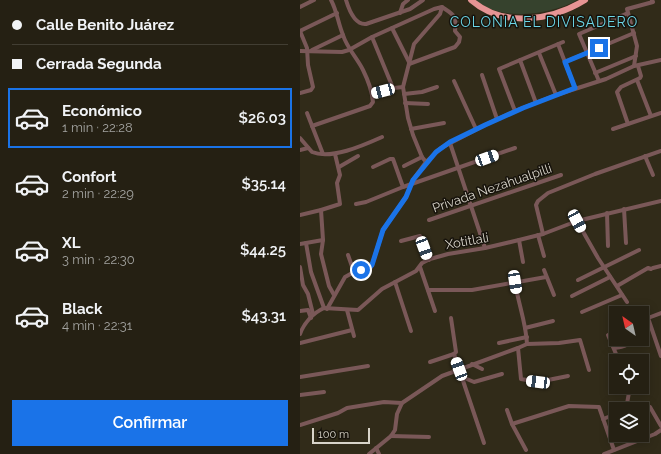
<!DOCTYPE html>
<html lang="es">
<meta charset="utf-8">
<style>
body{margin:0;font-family:Raleway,sans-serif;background:#2d281c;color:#f1f3f6;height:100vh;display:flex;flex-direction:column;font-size:15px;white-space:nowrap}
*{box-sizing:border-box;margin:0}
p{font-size:13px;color:#a3a3a0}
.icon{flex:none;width:22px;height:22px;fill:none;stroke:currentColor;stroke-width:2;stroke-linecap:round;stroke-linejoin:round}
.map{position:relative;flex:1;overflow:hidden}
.sheet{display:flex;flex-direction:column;background:#252013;width:300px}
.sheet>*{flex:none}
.hud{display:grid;align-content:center;height:88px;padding:0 12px;background:#252013}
.needle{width:26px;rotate:326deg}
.buttons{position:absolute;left:309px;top:306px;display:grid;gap:8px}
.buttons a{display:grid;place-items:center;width:40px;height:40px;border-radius:0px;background:#252013;box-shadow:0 2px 10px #0003,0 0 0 1px #423e33;font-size:20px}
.scale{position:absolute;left:12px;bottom:10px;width:58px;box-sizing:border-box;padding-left:4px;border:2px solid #d8d4c9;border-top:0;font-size:11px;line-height:14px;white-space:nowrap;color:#d8d4c9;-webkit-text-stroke:3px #17130c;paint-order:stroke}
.end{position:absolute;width:18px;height:18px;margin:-9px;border:5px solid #1a73e8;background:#fff;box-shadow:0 0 0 2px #fff}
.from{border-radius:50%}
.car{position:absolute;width:12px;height:24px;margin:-12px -6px;border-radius:5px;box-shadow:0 0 3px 1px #0007;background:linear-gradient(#fff 24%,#345 0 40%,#fff 0 76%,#345 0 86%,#fff 0)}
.hud b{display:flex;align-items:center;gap:14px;height:38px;font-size:15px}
.hud b+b{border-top:1px solid #423e33}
.hud i{width:10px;height:10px;background:#f1f3f6}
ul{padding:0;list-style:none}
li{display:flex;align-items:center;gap:12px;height:60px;margin:0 8px 6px;padding:0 4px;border:2px solid transparent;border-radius:0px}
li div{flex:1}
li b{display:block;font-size:15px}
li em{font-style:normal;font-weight:600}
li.selected{border-color:#1a73e8}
li>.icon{width:36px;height:36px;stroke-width:1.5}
.primary-button{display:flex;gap:8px;margin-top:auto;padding:8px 12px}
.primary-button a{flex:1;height:46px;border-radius:0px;background:#1a73e8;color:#fff;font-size:16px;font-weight:600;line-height:46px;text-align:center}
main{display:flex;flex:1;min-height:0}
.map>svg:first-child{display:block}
.green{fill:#36422d}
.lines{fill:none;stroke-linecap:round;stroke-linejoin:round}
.minor{stroke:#7a5858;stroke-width:4}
.highway{stroke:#e69494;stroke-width:6}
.route{stroke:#1a73e8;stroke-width:5}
.labels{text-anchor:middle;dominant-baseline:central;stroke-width:3;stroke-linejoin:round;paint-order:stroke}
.street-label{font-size:13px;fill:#d8d4c9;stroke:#17130c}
.neighbourhood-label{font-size:14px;letter-spacing:1px;fill:#6cd6e6;stroke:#17130c}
</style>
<main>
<section class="sheet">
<div class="hud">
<b><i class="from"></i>Calle Benito Juárez</b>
<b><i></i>Cerrada Segunda</b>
</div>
<ul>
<li class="selected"><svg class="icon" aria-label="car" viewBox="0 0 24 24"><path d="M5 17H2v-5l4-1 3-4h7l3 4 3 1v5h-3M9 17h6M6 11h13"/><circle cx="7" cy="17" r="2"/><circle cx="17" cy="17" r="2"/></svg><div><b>Económico</b><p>1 min · 22:28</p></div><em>$26.03</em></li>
<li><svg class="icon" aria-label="car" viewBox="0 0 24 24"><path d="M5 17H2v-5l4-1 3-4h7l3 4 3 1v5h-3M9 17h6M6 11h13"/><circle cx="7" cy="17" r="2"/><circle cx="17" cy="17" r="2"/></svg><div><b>Confort</b><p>2 min · 22:29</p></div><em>$35.14</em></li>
<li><svg class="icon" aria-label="car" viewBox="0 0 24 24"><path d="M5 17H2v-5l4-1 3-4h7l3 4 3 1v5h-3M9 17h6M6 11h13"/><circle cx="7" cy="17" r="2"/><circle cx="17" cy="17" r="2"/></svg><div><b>XL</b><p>3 min · 22:30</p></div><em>$44.25</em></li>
<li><svg class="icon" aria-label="car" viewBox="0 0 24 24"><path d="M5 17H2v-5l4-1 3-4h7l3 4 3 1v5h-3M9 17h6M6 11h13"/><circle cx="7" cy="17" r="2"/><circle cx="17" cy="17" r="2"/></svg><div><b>Black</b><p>4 min · 22:31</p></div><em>$43.31</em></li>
</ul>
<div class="primary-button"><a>Confirmar</a></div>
</section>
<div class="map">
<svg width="361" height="454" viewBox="0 0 361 454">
<rect width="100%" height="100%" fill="#312b19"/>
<!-- green -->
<path class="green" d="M176 0H277C251 15 200 22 176 0Z"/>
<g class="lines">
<!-- minor -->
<g class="minor">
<path d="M46 0C49 10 55 25 66 24L110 9 123 0"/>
<path d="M0 7 14 0"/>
<path d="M100 13 103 4 108 0"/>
<path d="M92 28 109 62"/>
<path d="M0 31 7 48 8 65 13 87 11 90 0 93"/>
<path d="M0 31 37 13"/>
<path d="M72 37 93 88"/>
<path d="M258 44 275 88"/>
<path d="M12 50 43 35"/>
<path d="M0 51 42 52 49 50 72 37 134 9 142 7 140 14 114 44 103 87 108 118 113 135 122 157 126 162 113 180 106 197 83 230 72 265 71 267 54 272 45 277 27 309"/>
<path d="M239 53 256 95"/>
<path d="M220 60 236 103"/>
<path d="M265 62 334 33"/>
<path d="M109 64 155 47 159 42 160 37 155 31C157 15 154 15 142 7"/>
<path d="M334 66 337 46 327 9 353 2 352 0"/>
<path d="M295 73 336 56"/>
<path d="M182 75 197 119"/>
<path d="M337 80 351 116"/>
<path d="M154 81 176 129"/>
<path d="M299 81 279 34 328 13"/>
<path d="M72 94 94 88 103 87"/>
<path d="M104 94 122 92 137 87"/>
<path d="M105 103 128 104"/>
<path d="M215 111 199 69 263 42"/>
<path d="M7 113 23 154"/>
<path d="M328 124 317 92 321 87 340 78 341 76 338 66"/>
<path d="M12 126 70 106 73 102C72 91 68 80 63 70 57 58 47 48 43 35 38 23 37 11 31 0"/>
<path d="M111 129 144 123"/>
<path d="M313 129 361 113"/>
<path d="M0 138 12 152C31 160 64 145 82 137"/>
<path d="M150 143 185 248"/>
<path d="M0 150 8 148"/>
<path d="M345 156 353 175"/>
<path d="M126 162 141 148 185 125 215 111 256 95 306 79 334 66 361 60"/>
<path d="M104 166 122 157"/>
<path d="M39 167 58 156"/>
<path d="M73 167 90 159H93L103 187"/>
<path d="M56 204 66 202 103 187 215 148"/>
<path d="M324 209 326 243"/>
<path d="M21 210 23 240 21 254 29 286 34 295"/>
<path d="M307 213 308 246"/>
<path d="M0 215 21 210 40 204 37 183 40 175 35 154"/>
<path d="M129 220 261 175"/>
<path d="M277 221 298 258 327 302"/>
<path d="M243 234 236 205 238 201 248 193 295 174 361 151"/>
<path d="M238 235 244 256"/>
<path d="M219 240 223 262"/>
<path d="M101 241 120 236 129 260"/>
<path d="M6 243 11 272 24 308"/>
<path d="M0 244 23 240"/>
<path d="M48 255 54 272"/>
<path d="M0 267 3 285 8 294 13 314"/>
<path d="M120 267 135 311"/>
<path d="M353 268 361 266"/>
<path d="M244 270 254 295"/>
<path d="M278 280 339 250"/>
<path d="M95 282 111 331"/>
<path d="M215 282C218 303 226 322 227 344"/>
<path d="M317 286 348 268 351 269"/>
<path d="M128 290H172L246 277"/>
<path d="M272 296 310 277"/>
<path d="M47 310 54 336"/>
<path d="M0 311 8 310 11 318"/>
<path d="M282 312 322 295"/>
<path d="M361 313 348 318 361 356"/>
<path d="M151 318 156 352 154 354 184 443"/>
<path d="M225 328 253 321"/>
<path d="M316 332 308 335 319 361"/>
<path d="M0 334C4 323 13 313 24 308L58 310 82 289 116 271 122 263 130 259 148 254 185 248 219 240 243 234 277 221 361 201"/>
<path d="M0 343 52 330"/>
<path d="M199 343 227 337"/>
<path d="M218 348 221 379 238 382 268 376"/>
<path d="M314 348C321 347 328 347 331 339"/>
<path d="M130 362 154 354"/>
<path d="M172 364 182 369"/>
<path d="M0 377 68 366"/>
<path d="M162 377 174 382 202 374"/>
<path d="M0 395 24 392"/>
<path d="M350 407 361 426"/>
<path d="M326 409 330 387"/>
<path d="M207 410 212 424 226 450"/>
<path d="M303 419 316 414"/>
<path d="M212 424 269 406 299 407 314 450"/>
<path d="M0 425 38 413 47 408 84 402 102 403"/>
<path d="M91 436 129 437"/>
<path d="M76 448 79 454"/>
<path d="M69 454 91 436 95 430 97 414 102 403 142 376 218 348 227 344 259 343 280 340 289 370"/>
<path d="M304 454 355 434 361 430"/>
</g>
<!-- highway -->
<path class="highway" d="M171 0C203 28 251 21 285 0"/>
</g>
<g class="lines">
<!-- route -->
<path class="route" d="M61 270 69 268 72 265 83 230 106 197 113 180 136 152 150 142 185 125 223 108 275 88 265 62 299 48"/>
</g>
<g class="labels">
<!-- street labels -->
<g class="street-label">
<text transform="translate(192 188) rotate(-19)">Privada Nezahualpilli</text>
<text transform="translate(167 241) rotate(-10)">Xotitlali</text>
</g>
<!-- neighbourhood labels -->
<g class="neighbourhood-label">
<text x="244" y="22">COLONIA EL DIVISADERO</text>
</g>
</g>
</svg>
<div class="buttons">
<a><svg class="needle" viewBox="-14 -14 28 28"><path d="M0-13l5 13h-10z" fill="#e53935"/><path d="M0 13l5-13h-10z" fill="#a3a3a0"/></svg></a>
<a><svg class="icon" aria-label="locate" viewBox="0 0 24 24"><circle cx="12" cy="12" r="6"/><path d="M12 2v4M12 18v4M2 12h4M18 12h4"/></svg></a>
<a><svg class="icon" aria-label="layers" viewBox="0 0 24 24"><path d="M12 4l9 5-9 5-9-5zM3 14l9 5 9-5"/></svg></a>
</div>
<div class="scale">100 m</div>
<i class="end from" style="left:61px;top:270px"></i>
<i class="end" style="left:299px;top:48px"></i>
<i class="car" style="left:83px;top:91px;rotate:255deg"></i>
<i class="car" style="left:187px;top:158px;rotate:70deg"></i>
<i class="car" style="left:277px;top:221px;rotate:152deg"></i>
<i class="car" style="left:124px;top:248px;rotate:160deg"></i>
<i class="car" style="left:215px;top:282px;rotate:171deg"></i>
<i class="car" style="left:159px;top:369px;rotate:340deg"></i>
<i class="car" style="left:238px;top:382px;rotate:277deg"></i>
</div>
</main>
